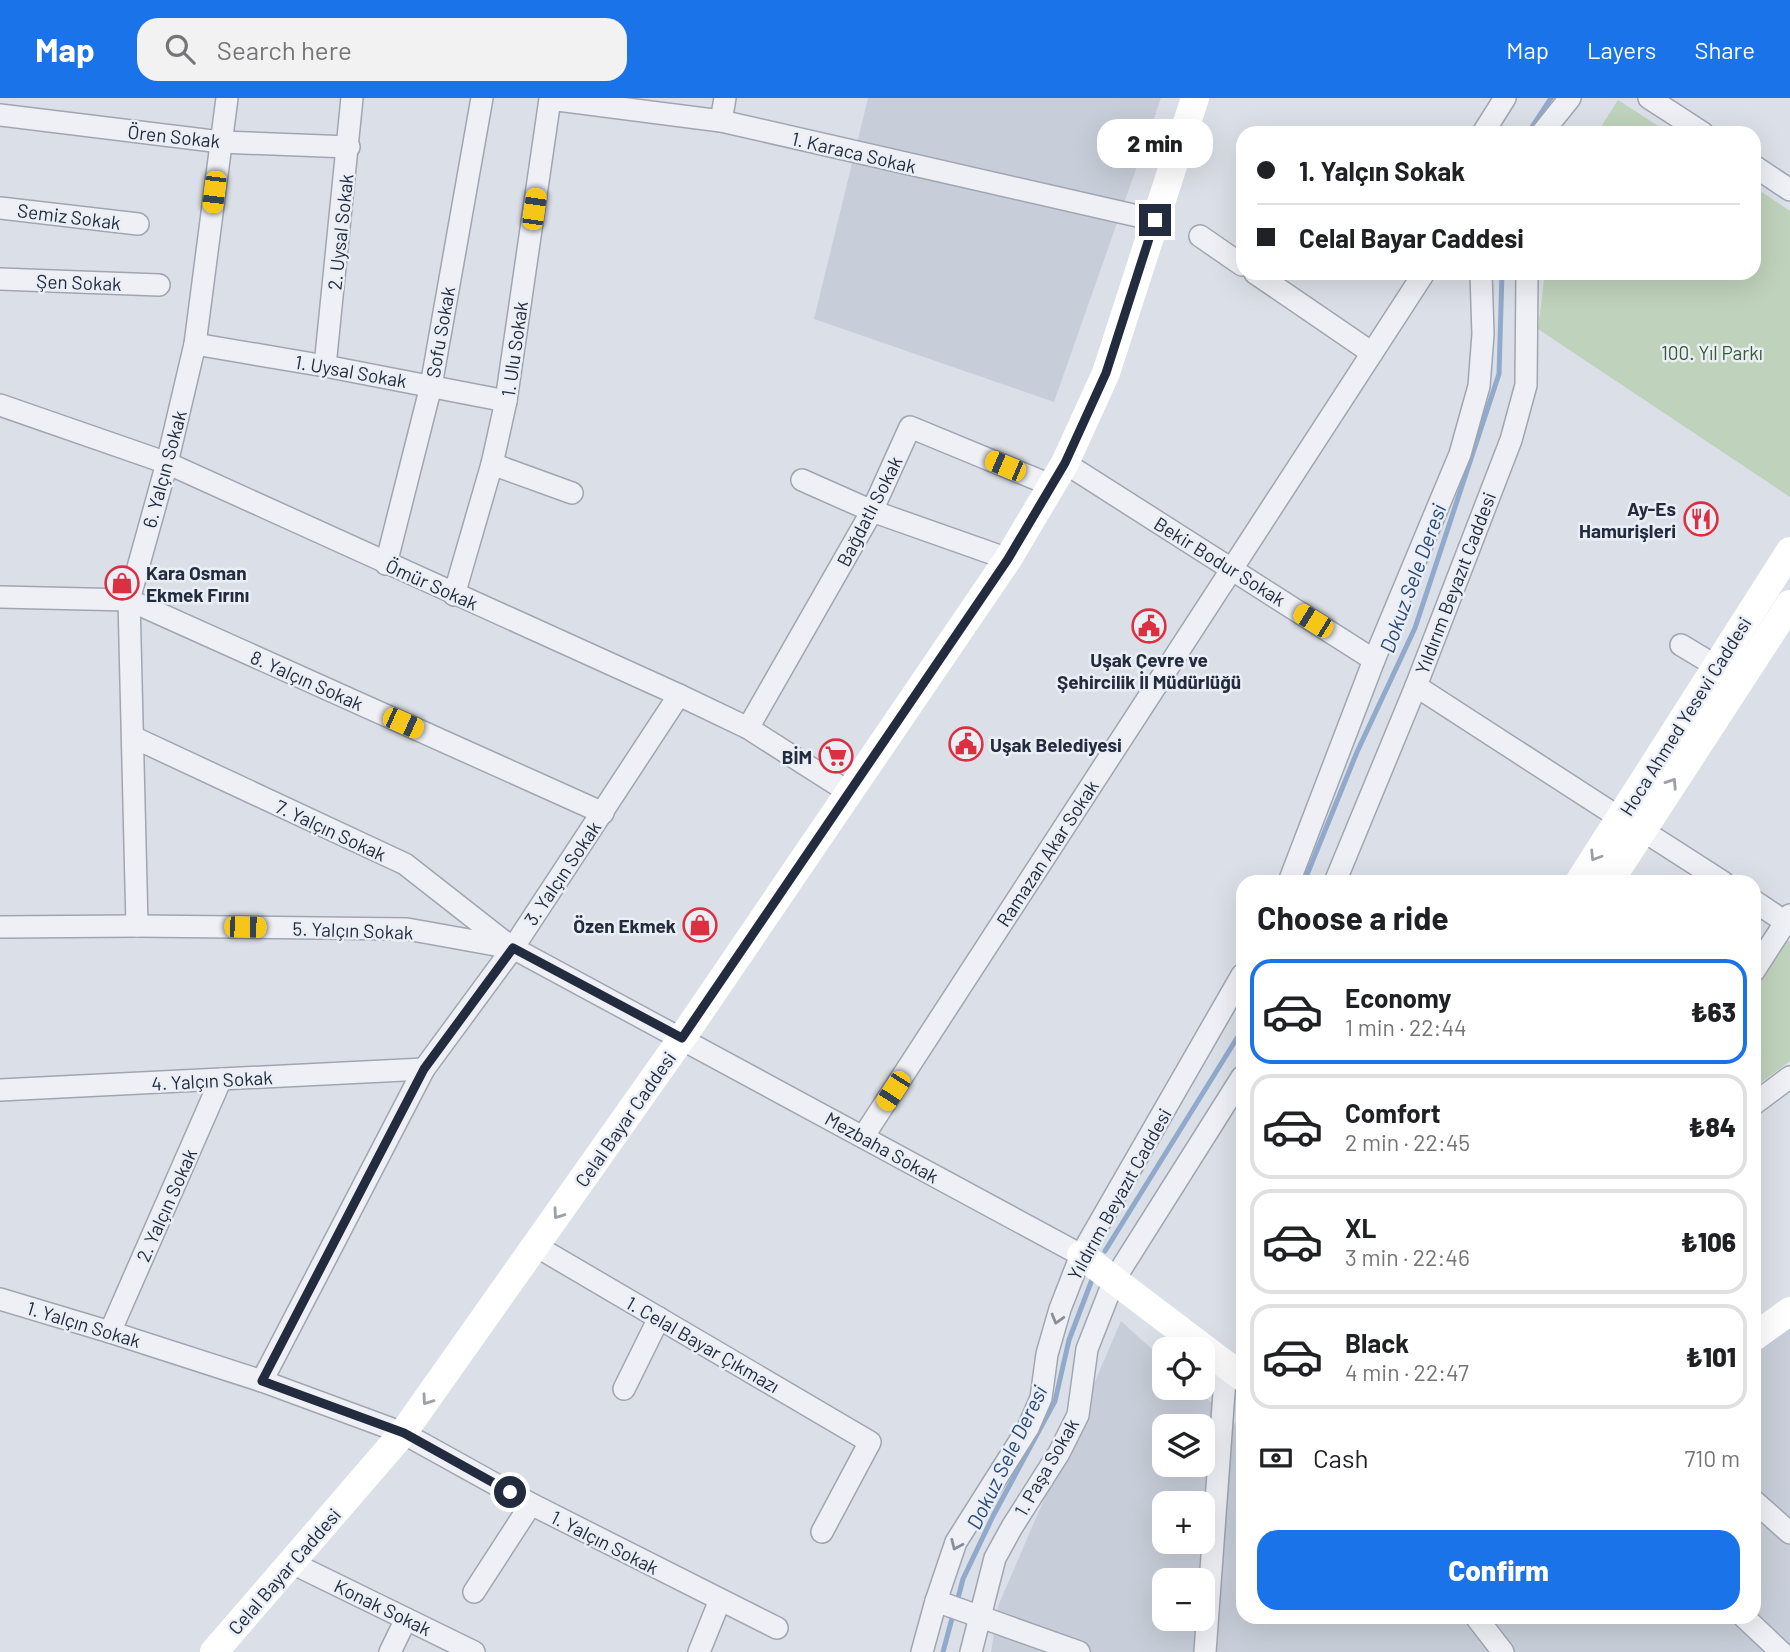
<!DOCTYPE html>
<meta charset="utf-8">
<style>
body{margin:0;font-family:Barlow,sans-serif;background:#f2f2f2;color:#202124;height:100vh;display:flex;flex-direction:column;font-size:26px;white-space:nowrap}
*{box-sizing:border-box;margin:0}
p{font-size:23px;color:#757577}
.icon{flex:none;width:38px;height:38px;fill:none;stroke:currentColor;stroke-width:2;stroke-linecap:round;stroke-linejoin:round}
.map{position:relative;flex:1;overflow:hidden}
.sheet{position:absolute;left:1236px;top:777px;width:525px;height:749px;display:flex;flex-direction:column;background:#fff;border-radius:21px;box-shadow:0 7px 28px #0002}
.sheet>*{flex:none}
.guide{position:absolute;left:1236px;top:28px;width:525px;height:154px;border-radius:21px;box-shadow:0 7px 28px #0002;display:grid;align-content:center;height:154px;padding:0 21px;background:#fff}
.tools{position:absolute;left:1152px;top:1239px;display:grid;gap:14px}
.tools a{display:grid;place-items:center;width:63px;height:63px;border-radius:14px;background:#fff;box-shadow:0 7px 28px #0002;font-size:35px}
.end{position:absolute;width:32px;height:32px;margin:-16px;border:9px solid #232c3e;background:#fff;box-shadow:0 0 0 4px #fff}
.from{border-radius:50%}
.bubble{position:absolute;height:49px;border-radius:21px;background:#fff;box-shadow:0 7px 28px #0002;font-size:23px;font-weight:800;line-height:49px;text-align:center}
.car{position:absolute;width:21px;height:42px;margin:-21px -10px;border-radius:9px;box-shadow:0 0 5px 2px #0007;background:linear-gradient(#f5c518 24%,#345 0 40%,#f5c518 0 76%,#345 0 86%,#f5c518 0)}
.guide b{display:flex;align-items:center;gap:24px;height:66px;font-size:26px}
.guide b+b{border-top:2px solid #e0e0e0}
.guide i{width:18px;height:18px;background:#202124}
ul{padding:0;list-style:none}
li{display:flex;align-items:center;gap:21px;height:105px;margin:0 14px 10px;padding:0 7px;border:4px solid #e0e0e0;border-radius:21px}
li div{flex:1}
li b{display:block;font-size:26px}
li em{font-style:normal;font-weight:800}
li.selected{border-color:#1a73e8}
li>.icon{width:63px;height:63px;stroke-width:1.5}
h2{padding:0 21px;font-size:32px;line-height:84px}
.pay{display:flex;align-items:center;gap:18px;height:77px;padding:0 21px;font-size:26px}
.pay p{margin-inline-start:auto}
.cta{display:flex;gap:14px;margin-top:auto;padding:14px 21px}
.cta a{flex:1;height:80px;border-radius:21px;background:#1a73e8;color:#fff;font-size:28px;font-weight:800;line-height:80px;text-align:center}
header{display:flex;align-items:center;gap:42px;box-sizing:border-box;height:98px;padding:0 35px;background:#1a73e8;color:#fff}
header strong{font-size:33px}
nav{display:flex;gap:38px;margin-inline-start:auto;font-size:24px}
.search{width:490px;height:63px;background:#f2f2f2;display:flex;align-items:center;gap:18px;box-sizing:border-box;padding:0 24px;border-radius:21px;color:#757577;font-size:26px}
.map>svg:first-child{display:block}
.built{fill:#c8ced9;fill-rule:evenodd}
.green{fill:#bfd2bb}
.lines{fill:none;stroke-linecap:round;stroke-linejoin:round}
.stream{stroke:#91aacc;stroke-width:5}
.street-casing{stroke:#a0a6b1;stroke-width:24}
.street{stroke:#eef0f5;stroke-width:21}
.secondary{stroke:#fff;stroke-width:28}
.oneway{stroke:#9ca0a8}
.oneway2{stroke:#888e9a}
.route{stroke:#232c3e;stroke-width:9}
.labels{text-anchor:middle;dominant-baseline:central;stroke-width:5;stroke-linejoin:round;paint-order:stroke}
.street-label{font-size:19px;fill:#232c3e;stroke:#eaeef5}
.park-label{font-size:19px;fill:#355b2f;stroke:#eaeef5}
.poi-label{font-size:19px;font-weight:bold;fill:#232c3e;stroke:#eaeef5;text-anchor:end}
.water-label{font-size:21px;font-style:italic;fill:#2a4876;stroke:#eaeef5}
</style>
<header>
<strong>Map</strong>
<div class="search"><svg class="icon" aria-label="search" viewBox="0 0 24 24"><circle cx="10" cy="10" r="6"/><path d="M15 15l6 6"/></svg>Search here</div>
<nav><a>Map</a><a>Layers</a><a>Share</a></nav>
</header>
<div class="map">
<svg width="1790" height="1554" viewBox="0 0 1790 1554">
<rect width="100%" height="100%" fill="#dbdfe7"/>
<!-- built -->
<g class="built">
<path d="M868 0H1161L1054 304 814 221Z"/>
<path d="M1121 1223 1164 1262V1290H1195L1242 1332V1519H1754V1256L1790 1230V1554H991L998 1508ZM1164 1328H1202V1367H1164ZM1164 1405H1202V1444H1164ZM1164 1482H1202V1521H1164Z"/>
</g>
<!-- green -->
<g class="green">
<path d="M1618 2 1669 35H1597Z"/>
<path d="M1754 89 1790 113V399L1538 231 1545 175H1754Z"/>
<path d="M1780 838 1790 844V963L1754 990V881Z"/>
</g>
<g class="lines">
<!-- stream -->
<g class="stream">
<path d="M1528 35 1551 0"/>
<path d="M1304 784 1357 654 1415 530 1499 276 1502 175"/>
<path d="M1105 1153 1242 932"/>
<path d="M957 1504 963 1481 993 1418 1055 1303 1069 1242 1093 1179"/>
<path d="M943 1554 954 1513"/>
</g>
<defs>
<g id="street">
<path d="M1649 0 1703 35"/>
<path d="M0 17 221 44 349 49"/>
<path d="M721 23 725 0"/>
<path d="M1483 35 1505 0"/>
<path d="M1542 35 1570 0"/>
<path d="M1754 68 1790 92"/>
<path d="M0 110 138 126"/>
<path d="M1200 138 1242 167"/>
<path d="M1255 175 1372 255"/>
<path d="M0 181 159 187"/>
<path d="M195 246 325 268 506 303"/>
<path d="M325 268 352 0"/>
<path d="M0 307 167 365 679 597 748 630 850 695"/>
<path d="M1065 365 1374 562"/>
<path d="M492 366 572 395"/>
<path d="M802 382 872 413 1008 461"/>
<path d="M386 466 431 288 482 0"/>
<path d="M454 497 492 366 506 303 550 1 721 23 1155 122"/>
<path d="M0 499 129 502 603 715"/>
<path d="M1681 547 1716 568"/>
<path d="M1416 588 1620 720"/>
<path d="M748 630 872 413 910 329 1053 388"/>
<path d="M133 639 405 766 511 849"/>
<path d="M1642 732 1723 784"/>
<path d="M1289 784 1374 562 1460 356 1479 288 1483 236 1481 175"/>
<path d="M1335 784 1416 588 1511 342 1526 287 1527 175"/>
<path d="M1754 803 1790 827"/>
<path d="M137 828 129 502 167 365 195 246 227 0"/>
<path d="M0 829 137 828 407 831 513 850 1081 1157"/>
<path d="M1754 873 1790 817"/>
<path d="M0 992 424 971"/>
<path d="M1754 1006 1790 979"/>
<path d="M863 1039 1424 175"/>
<path d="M536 1148 870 1344 822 1434"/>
<path d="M0 1201 110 1234 262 1283 403 1335 531 1406 777 1530"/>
<path d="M110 1234 221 981"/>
<path d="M262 1283 424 971 513 850 679 597"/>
<path d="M624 1291 659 1220"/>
<path d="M1754 1403 1790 1435"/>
<path d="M292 1465 474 1554"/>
<path d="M474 1494 531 1406"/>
<path d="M936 1503 1079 1554"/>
<path d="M1476 1519 1503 1554"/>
<path d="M1744 1519 1781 1554"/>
<path d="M390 1554 406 1521"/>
<path d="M699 1554 720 1502"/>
<path d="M922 1554 936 1503 956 1444 1028 1330 1041 1300 1047 1256 1060 1211 1081 1157 1242 877"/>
<path d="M971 1554 995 1460 1012 1429 1059 1355 1078 1317 1087 1251 1114 1182 1242 979"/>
<path d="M1205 1554 1226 1267"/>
</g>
</defs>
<!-- street casing -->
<use href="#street" class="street-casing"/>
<!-- street -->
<use href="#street" class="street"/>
<!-- secondary -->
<g class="secondary">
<path d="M1579 784 1790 453"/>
<path d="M1609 784 1790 506"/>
<path d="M1081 1157 1242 1279"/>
<path d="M1754 1239 1790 1213"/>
<path d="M214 1554 403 1335 682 940 1008 461 1065 365 1106 275 1195 0"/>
</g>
</g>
<!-- one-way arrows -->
<defs><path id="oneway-chevron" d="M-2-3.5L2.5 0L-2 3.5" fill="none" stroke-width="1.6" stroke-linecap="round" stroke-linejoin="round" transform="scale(1.75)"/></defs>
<g class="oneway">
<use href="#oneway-chevron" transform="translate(1672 685) rotate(-57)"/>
<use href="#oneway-chevron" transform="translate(1595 758) rotate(122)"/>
<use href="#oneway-chevron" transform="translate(558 1116) rotate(125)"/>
<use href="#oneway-chevron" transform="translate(427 1302) rotate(125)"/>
</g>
<g class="oneway2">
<use href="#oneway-chevron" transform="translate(1057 1221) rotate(106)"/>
<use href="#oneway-chevron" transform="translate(956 1447) rotate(114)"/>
</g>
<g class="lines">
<!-- route -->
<path class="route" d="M510 1394 404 1335 262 1283 424 971 513 850 682 940 1008 461 1065 365 1106 275 1155 122"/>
</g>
<!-- icons -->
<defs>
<symbol id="restaurant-ring" viewBox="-11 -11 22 22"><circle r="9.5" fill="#eaeef5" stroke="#db3041" stroke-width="1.5"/><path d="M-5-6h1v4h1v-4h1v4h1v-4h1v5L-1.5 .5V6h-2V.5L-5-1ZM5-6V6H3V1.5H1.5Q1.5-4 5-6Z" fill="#db3041"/></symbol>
<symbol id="shop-ring" viewBox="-11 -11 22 22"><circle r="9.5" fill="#eaeef5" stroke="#db3041" stroke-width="1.5"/><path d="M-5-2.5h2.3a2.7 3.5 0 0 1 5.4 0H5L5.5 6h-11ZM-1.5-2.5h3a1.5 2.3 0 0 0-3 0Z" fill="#db3041"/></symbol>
<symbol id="civic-ring" viewBox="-11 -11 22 22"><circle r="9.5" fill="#eaeef5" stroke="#db3041" stroke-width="1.5"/><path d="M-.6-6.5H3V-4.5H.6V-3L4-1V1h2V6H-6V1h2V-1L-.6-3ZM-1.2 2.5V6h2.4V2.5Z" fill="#db3041"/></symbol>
<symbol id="supermarket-ring" viewBox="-11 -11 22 22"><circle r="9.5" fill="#eaeef5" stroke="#db3041" stroke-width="1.5"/><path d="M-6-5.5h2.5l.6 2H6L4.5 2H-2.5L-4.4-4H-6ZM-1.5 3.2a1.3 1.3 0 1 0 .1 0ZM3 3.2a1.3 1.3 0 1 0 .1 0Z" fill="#db3041"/></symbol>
</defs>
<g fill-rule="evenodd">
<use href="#restaurant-ring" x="1682" y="402" width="38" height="38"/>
<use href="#shop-ring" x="103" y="466" width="38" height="38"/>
<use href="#civic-ring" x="1130" y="509" width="38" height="38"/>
<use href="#civic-ring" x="947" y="627" width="38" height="38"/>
<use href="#supermarket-ring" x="817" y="639" width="38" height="38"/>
<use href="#shop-ring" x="681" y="808" width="38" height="38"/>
</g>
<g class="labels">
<!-- street labels -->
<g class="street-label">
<text transform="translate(174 38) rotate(6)">Ören Sokak</text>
<text transform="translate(854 54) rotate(13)">1. Karaca Sokak</text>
<text transform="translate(69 118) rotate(7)">Semiz Sokak</text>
<text transform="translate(340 134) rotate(-84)">2. Uysal Sokak</text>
<text transform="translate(79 184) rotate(2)">Şen Sokak</text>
<text transform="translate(440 234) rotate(-80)">Sofu Sokak</text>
<text transform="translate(514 251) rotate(-82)">1. Ulu Sokak</text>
<text transform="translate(351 273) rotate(10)">1. Uysal Sokak</text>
<text transform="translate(164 371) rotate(-75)">6. Yalçın Sokak</text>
<text transform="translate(869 413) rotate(-63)">Bağdatlı Sokak</text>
<text transform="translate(1220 463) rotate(32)">Bekir Bodur Sokak</text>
<text transform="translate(1455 485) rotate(-69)">Yıldırım Beyazıt Caddesi</text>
<text transform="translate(432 486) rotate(24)">Ömür Sokak</text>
<text transform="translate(307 582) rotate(24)">8. Yalçın Sokak</text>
<text transform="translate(1685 618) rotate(-58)">Hoca Ahmed Yesevi Caddesi</text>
<text transform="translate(331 732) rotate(25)">7. Yalçın Sokak</text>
<text transform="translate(1047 755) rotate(-57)">Ramazan Akar Sokak</text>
<text transform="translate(562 775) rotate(-56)">3. Yalçın Sokak</text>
<text transform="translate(353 832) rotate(2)">5. Yalçın Sokak</text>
<text transform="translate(212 982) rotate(-3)">4. Yalçın Sokak</text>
<text transform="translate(625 1021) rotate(-55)">Celal Bayar Caddesi</text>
<text transform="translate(882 1049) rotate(29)">Mezbaha Sokak</text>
<text transform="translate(1119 1096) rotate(-61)">Yıldırım Beyazıt Caddesi</text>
<text transform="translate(166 1107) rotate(-66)">2. Yalçın Sokak</text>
<text transform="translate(84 1226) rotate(17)">1. Yalçın Sokak</text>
<text transform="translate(703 1246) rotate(30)">1. Celal Bayar Çıkmazı</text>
<text transform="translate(1046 1369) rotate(-60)">1. Paşa Sokak</text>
<text transform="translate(605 1444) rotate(27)">1. Yalçın Sokak</text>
<text transform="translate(284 1473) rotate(-49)">Celal Bayar Caddesi</text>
<text transform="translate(383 1509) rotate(26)">Konak Sokak</text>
</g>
<!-- park labels -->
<g class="park-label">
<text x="1712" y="254">100. Yıl Parkı</text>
</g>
<!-- poi labels -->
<g class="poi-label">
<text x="1676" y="410">Ay-Es<tspan x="1676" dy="22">Hamurişleri</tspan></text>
<text x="146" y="474" text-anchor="start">Kara Osman<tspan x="146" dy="22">Ekmek Fırını</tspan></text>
<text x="1149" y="561" text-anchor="middle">Uşak Çevre ve<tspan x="1149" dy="22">Şehircilik İl Müdürlüğü</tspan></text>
<text x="990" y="646" text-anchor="start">Uşak Belediyesi</text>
<text x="812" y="658">BİM</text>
<text x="676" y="827">Özen Ekmek</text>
</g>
<!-- water labels -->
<g class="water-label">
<text transform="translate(1412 480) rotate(-70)">Dokuz Sele Deresi</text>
<text transform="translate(1006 1359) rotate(-64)">Dokuz Sele Deresi</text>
</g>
</g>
</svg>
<div class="tools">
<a><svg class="icon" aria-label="locate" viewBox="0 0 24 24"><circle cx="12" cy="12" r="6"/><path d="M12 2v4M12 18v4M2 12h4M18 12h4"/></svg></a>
<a><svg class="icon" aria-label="layers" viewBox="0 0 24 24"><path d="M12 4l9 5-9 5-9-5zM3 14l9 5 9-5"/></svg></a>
<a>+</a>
<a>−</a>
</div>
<i class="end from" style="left:510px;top:1394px"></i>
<i class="end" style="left:1155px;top:122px"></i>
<div class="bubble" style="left:1097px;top:21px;width:116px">2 min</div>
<i class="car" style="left:214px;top:94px;rotate:187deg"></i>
<i class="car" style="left:534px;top:111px;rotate:8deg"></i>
<i class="car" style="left:1005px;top:368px;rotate:293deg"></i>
<i class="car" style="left:1313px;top:523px;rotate:302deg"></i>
<i class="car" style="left:403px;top:625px;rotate:114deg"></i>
<i class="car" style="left:245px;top:829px;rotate:91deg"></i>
<i class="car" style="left:893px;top:993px;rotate:213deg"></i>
<div class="guide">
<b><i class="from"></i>1. Yalçın Sokak</b>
<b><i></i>Celal Bayar Caddesi</b>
</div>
<section class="sheet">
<h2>Choose a ride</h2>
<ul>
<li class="selected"><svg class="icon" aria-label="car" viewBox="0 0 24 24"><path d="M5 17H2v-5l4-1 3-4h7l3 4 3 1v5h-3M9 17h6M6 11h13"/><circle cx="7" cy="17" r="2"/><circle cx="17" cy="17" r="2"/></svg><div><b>Economy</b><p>1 min · 22:44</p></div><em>₺63</em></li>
<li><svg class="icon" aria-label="car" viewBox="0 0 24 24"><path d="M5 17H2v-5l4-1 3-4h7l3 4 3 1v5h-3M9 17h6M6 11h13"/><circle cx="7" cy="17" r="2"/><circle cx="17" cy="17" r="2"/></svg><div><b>Comfort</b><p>2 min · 22:45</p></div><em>₺84</em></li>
<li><svg class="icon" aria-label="car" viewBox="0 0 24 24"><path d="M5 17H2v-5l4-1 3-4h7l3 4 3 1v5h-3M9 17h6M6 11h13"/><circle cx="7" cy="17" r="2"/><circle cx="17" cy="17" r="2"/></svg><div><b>XL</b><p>3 min · 22:46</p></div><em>₺106</em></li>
<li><svg class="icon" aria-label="car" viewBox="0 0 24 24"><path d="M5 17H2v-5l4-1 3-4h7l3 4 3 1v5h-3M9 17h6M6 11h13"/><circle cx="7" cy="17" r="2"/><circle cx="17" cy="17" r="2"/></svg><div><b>Black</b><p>4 min · 22:47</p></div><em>₺101</em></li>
</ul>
<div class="pay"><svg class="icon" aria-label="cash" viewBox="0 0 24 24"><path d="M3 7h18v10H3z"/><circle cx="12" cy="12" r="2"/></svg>Cash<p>710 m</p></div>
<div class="cta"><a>Confirm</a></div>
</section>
</div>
